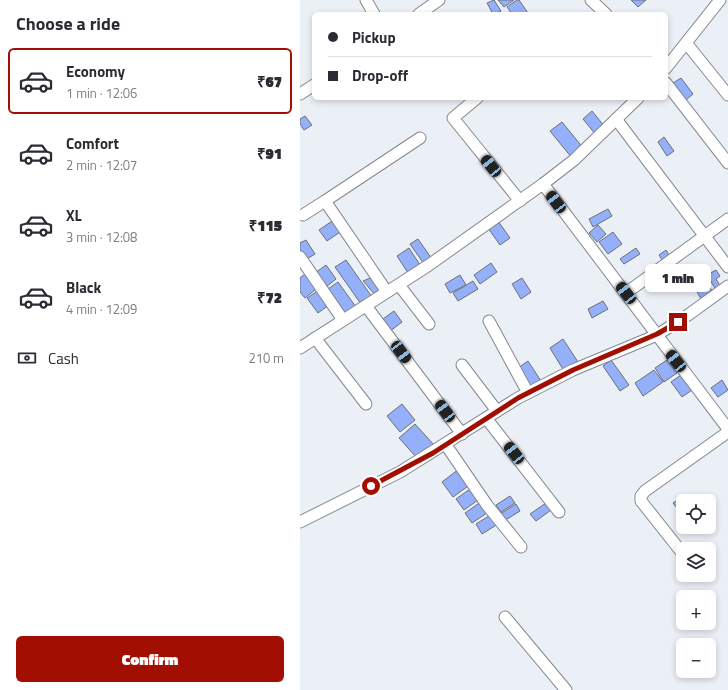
<!DOCTYPE html>
<meta charset="utf-8">
<style>
body{margin:0;font-family:"Titillium Web",sans-serif;background:#f7f7f7;color:#2b2b33;height:100vh;display:flex;flex-direction:column;font-size:15px;white-space:nowrap}
*{box-sizing:border-box;margin:0}
p{font-size:13px;color:#7c7c81}
.icon{flex:none;width:22px;height:22px;fill:none;stroke:currentColor;stroke-width:2;stroke-linecap:round;stroke-linejoin:round}
.map{position:relative;flex:1;overflow:hidden}
.details{display:flex;flex-direction:column;background:#fff;width:300px}
.details>*{flex:none}
.banner{position:absolute;left:12px;top:12px;width:356px;height:88px;border-radius:6px;box-shadow:0 2px 6px #0003;display:grid;align-content:center;height:88px;padding:0 16px;background:#fff}
.controls{position:absolute;left:376px;top:494px;display:grid;gap:8px}
.controls a{display:grid;place-items:center;width:40px;height:40px;border-radius:6px;background:#fff;box-shadow:0 2px 6px #0003;font-size:20px}
.end{position:absolute;width:18px;height:18px;margin:-9px;border:5px solid #a30e03;background:#fff;box-shadow:0 0 0 2px #fff}
.from{border-radius:50%}
.bubble{position:absolute;height:28px;border-radius:6px;background:#fff;box-shadow:0 2px 6px #0003;font-size:13px;font-weight:800;line-height:28px;text-align:center}
.car{position:absolute;width:12px;height:24px;margin:-12px -6px;border-radius:5px;box-shadow:0 0 3px 1px #0007;background:linear-gradient(#222 24%,#8ab4d8 0 40%,#222 0 76%,#8ab4d8 0 86%,#222 0)}
.banner b{display:flex;align-items:center;gap:14px;height:38px;font-size:15px}
.banner b+b{border-top:1px solid #e1e1e2}
.banner i{width:10px;height:10px;background:#2b2b33}
ul{padding:0;list-style:none}
li{display:flex;align-items:center;gap:12px;height:66px;margin:0 8px 6px;padding:0 8px;border:2px solid transparent;border-radius:6px}
li div{flex:1}
li b{display:block;font-size:15px}
li em{font-style:normal;font-weight:800}
li.on{border-color:#a30e03}
li>.icon{width:36px;height:36px;stroke-width:1.5}
h2{padding:0 16px;font-size:18px;line-height:48px}
.pay{display:flex;align-items:center;gap:10px;height:44px;padding:0 16px;font-size:15px}
.pay p{margin-inline-start:auto}
.primary-button{display:flex;gap:8px;margin-top:auto;padding:8px 16px}
.primary-button a{flex:1;height:46px;border-radius:6px;background:#a30e03;color:#fff;font-size:16px;font-weight:800;line-height:46px;text-align:center}
main{display:flex;flex:1;min-height:0}
.map>svg:first-child{display:block}
.building{fill:#95b0fa;stroke:#6c6f76}
.lines{fill:none;stroke-linecap:round;stroke-linejoin:round}
.minor-casing{stroke:#85888f;stroke-width:13}
.minor{stroke:#fff;stroke-width:11}
.route{stroke:#a30e03;stroke-width:5}
</style>
<main>
<section class="details">
<h2>Choose a ride</h2>
<ul>
<li class="on"><svg class="icon" aria-label="car" viewBox="0 0 24 24"><path d="M5 17H2v-5l4-1 3-4h7l3 4 3 1v5h-3M9 17h6M6 11h13"/><circle cx="7" cy="17" r="2"/><circle cx="17" cy="17" r="2"/></svg><div><b>Economy</b><p>1 min · 12:06</p></div><em>₹67</em></li>
<li><svg class="icon" aria-label="car" viewBox="0 0 24 24"><path d="M5 17H2v-5l4-1 3-4h7l3 4 3 1v5h-3M9 17h6M6 11h13"/><circle cx="7" cy="17" r="2"/><circle cx="17" cy="17" r="2"/></svg><div><b>Comfort</b><p>2 min · 12:07</p></div><em>₹91</em></li>
<li><svg class="icon" aria-label="car" viewBox="0 0 24 24"><path d="M5 17H2v-5l4-1 3-4h7l3 4 3 1v5h-3M9 17h6M6 11h13"/><circle cx="7" cy="17" r="2"/><circle cx="17" cy="17" r="2"/></svg><div><b>XL</b><p>3 min · 12:08</p></div><em>₹115</em></li>
<li><svg class="icon" aria-label="car" viewBox="0 0 24 24"><path d="M5 17H2v-5l4-1 3-4h7l3 4 3 1v5h-3M9 17h6M6 11h13"/><circle cx="7" cy="17" r="2"/><circle cx="17" cy="17" r="2"/></svg><div><b>Black</b><p>4 min · 12:09</p></div><em>₹72</em></li>
</ul>
<div class="pay"><svg class="icon" aria-label="cash" viewBox="0 0 24 24"><path d="M3 7h18v10H3z"/><circle cx="12" cy="12" r="2"/></svg>Cash<p>210 m</p></div>
<div class="primary-button"><a>Confirm</a></div>
</section>
<div class="map">
<svg width="428" height="690" viewBox="0 0 428 690">
<rect width="100%" height="100%" fill="#ebeff6"/>
<!-- building -->
<g class="building">
<path d="M194 0 201 11 193 14 187 3Z"/>
<path d="M198 0H214L204 7Z"/>
<path d="M217 0H219L228 13 212 14 207 7Z"/>
<path d="M331 0H346L338 7Z"/>
<path d="M381 78 393 94 386 100 373 83Z"/>
<path d="M292 111 305 127 296 135 283 119Z"/>
<path d="M5 116 12 125 4 130 0 124V119Z"/>
<path d="M262 122 284 149 272 158 250 131Z"/>
<path d="M364 137 374 151 367 156 358 142Z"/>
<path d="M308 209 312 216 293 227 289 219Z"/>
<path d="M35 219 43 230 27 241 19 230Z"/>
<path d="M198 221 210 238 200 245 188 228Z"/>
<path d="M298 225 306 234 297 242 289 233Z"/>
<path d="M313 232 322 244 308 254 299 242Z"/>
<path d="M118 239 132 259 124 264 110 244Z"/>
<path d="M6 240 15 254 5 260 0 251V243Z"/>
<path d="M109 248 122 268 110 276 97 256Z"/>
<path d="M336 248 340 254 324 264 320 259Z"/>
<path d="M366 250 371 259 364 263 359 255Z"/>
<path d="M46 260 72 297 61 304 35 267Z"/>
<path d="M191 263 197 272 180 284 174 275Z"/>
<path d="M26 265 36 279 26 287 15 273Z"/>
<path d="M416 270 420 276 416 279 421 287 416 290 407 275Z"/>
<path d="M5 274 16 289 5 298 0 292V278Z"/>
<path d="M403 274 413 293 401 299 391 281Z"/>
<path d="M160 275 166 285 150 293 145 284Z"/>
<path d="M75 276 82 291 76 296 63 281Z"/>
<path d="M222 278 231 292 221 299 212 284Z"/>
<path d="M173 281 178 289 158 301 153 293Z"/>
<path d="M38 282 56 307 46 314 28 289Z"/>
<path d="M19 290 29 305 18 313 7 298Z"/>
<path d="M303 301 308 309 292 318 288 309Z"/>
<path d="M94 311 102 322 89 332 80 321Z"/>
<path d="M263 339 278 362 264 371 250 348Z"/>
<path d="M311 360 329 385 320 391 303 366Z"/>
<path d="M367 360 377 373 364 382 355 368Z"/>
<path d="M228 361 241 381 231 387 218 368Z"/>
<path d="M354 370 363 382 343 396 335 383Z"/>
<path d="M381 375 392 390 382 397 371 382Z"/>
<path d="M422 380 428 390 418 397 411 388Z"/>
<path d="M102 404 115 420 100 432 87 416Z"/>
<path d="M115 424 134 445 118 459 99 438Z"/>
<path d="M159 469 171 484 153 497 142 482Z"/>
<path d="M173 487 181 498 164 510 156 499Z"/>
<path d="M210 496 215 503 201 512 196 505Z"/>
<path d="M382 497 385 501H383V510L380 512 373 503Z"/>
<path d="M182 501 190 511 172 523 165 513Z"/>
<path d="M246 503 251 510 236 521 230 514Z"/>
<path d="M216 504 220 511 204 521 200 514Z"/>
<path d="M192 514 198 524 182 534 176 524Z"/>
</g>
<g class="lines">
<defs>
<g id="minor">
<path d="M66 0 74 14"/>
<path d="M291 0 306 14"/>
<path d="M119 14 139 0"/>
<path d="M387 44 428 95"/>
<path d="M366 68 420 0"/>
<path d="M366 83 428 163"/>
<path d="M0 94 14 85"/>
<path d="M177 98 153 118 220 201"/>
<path d="M316 119 428 267"/>
<path d="M243 184 428 429"/>
<path d="M3 215 25 201"/>
<path d="M0 257 43 320"/>
<path d="M99 285 129 324"/>
<path d="M87 292 25 201 120 138"/>
<path d="M326 293 428 219"/>
<path d="M66 306 162 434"/>
<path d="M189 321 228 393"/>
<path d="M15 338 66 404"/>
<path d="M0 348 129 265 243 184 274 160 338 98"/>
<path d="M162 365 197 411"/>
<path d="M186 418 259 512"/>
<path d="M146 445 187 505 221 547"/>
<path d="M0 522 100 472 218 398 273 370 357 335 388 315 428 286"/>
<path d="M383 554 341 501V496L345 491 428 432"/>
<path d="M205 617 266 690"/>
</g>
</defs>
<!-- minor casing -->
<use href="#minor" class="minor-casing"/>
<!-- minor -->
<use href="#minor" class="minor"/>
</g>
<g class="lines">
<!-- route -->
<path class="route" d="M71 486 133 453 218 398 273 370 357 334 378 322"/>
</g>
</svg>
<div class="controls">
<a><svg class="icon" aria-label="locate" viewBox="0 0 24 24"><circle cx="12" cy="12" r="6"/><path d="M12 2v4M12 18v4M2 12h4M18 12h4"/></svg></a>
<a><svg class="icon" aria-label="layers" viewBox="0 0 24 24"><path d="M12 4l9 5-9 5-9-5zM3 14l9 5 9-5"/></svg></a>
<a>+</a>
<a>−</a>
</div>
<i class="end from" style="left:71px;top:486px"></i>
<i class="end" style="left:378px;top:322px"></i>
<div class="bubble" style="left:345px;top:264px;width:66px">1 min</div>
<i class="car" style="left:191px;top:166px;rotate:321deg"></i>
<i class="car" style="left:256px;top:202px;rotate:323deg"></i>
<i class="car" style="left:326px;top:293px;rotate:322deg"></i>
<i class="car" style="left:101px;top:352px;rotate:143deg"></i>
<i class="car" style="left:376px;top:361px;rotate:322deg"></i>
<i class="car" style="left:145px;top:411px;rotate:323deg"></i>
<i class="car" style="left:214px;top:453px;rotate:322deg"></i>
<div class="banner">
<b><i class="from"></i>Pickup</b>
<b><i></i>Drop-off</b>
</div>
</div>
</main>
